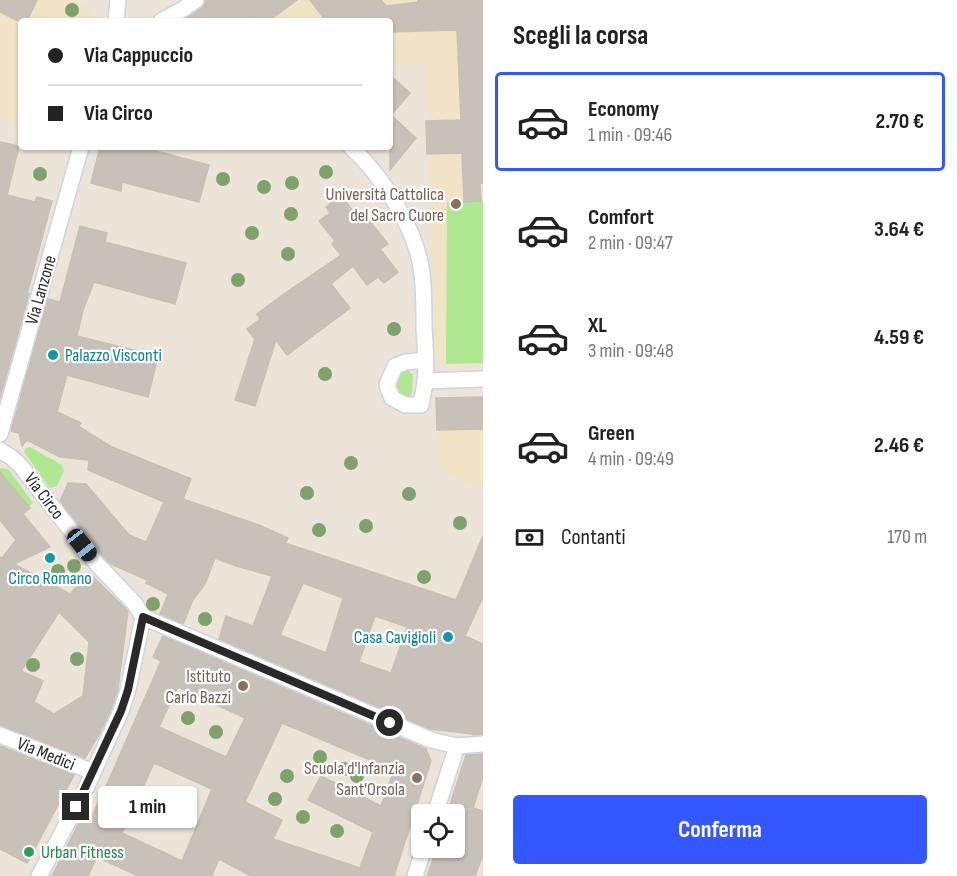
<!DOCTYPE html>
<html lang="it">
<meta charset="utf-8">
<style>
body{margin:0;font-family:"Sofia Sans Condensed",sans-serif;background:#f6f6f6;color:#222;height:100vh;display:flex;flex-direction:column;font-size:22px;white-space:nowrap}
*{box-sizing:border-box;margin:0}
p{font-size:20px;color:#767676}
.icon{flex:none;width:33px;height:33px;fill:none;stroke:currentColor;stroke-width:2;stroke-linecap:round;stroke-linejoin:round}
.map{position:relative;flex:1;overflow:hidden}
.drawer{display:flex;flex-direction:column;background:#fff;width:474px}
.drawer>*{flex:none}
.top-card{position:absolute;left:18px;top:18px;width:375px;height:132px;border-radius:6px;box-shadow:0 2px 4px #0004;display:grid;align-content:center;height:132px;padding:0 30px;background:#fff}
.controls{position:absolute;left:411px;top:804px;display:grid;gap:12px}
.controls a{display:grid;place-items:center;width:54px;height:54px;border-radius:6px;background:#fff;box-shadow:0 2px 4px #0004;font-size:30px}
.end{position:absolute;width:27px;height:27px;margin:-14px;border:8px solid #292929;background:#fff;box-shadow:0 0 0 3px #fff}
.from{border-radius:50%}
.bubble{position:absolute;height:42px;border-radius:6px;background:#fff;box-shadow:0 2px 4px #0004;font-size:20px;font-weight:700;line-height:42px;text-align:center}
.car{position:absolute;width:18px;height:36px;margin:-18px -9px;border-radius:8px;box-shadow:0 0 4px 2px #0007;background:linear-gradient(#222 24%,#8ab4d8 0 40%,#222 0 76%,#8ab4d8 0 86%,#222 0)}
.top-card b{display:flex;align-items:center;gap:21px;height:57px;font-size:22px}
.top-card b+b{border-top:2px solid #e0e0e0}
.top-card i{width:15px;height:15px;background:#222}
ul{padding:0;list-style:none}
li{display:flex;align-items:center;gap:18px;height:99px;margin:0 12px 9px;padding:0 18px;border:3px solid transparent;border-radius:6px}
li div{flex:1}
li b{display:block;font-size:22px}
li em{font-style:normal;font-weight:700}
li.current{border-color:#3358ff}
li>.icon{width:54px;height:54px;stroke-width:1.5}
h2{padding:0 30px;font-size:27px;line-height:72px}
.pay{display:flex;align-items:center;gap:15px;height:66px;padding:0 30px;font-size:22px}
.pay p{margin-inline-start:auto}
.cta{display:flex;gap:12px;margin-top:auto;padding:12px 30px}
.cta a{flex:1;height:69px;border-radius:6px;background:#3358ff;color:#fff;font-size:24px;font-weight:700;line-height:69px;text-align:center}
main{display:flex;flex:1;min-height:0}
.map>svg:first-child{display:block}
.education{fill:#f0e3c6}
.green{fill:#aee890}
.building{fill:#c7c1b9;stroke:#c8c0b2;stroke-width:1.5;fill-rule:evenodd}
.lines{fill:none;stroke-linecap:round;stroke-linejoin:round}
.minor-casing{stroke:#ced2e3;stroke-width:18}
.minor{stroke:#fff;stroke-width:15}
.tree{fill:#7fa16c}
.route{stroke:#292929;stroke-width:8}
.education-dot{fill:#8d6e63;stroke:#fff;stroke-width:2}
.culture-dot{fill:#0f9aa8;stroke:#fff;stroke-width:2}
.leisure-dot{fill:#2e9e5b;stroke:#fff;stroke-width:2}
.labels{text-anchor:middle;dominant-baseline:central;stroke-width:4.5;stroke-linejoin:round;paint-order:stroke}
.education-label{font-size:18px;fill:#785e54;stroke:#fff;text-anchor:end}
.street-label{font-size:18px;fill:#292929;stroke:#fff}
.culture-label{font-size:18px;fill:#0d838f;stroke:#fff;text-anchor:start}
.leisure-label{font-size:18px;fill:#27864d;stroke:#fff;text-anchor:start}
</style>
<main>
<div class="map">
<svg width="483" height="876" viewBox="0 0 483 876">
<rect width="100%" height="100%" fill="#ece4d9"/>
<!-- education -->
<g class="education">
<path d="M0 0H73L89 7 97 21H21V124L0 118Z"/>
<path d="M248 0H483V363L435 365 425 64H390V21H265Z"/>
<path d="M483 397V489L439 471 436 399Z"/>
</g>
<!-- green -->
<g class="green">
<path d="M483 201V363L446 364 447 202Z"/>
<path d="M402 369 408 370 413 375 412 393 408 399 397 395 394 386Z"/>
<path d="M30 447 62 465 64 471 57 486 50 488 27 456 24 452 26 448Z"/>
<path d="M2 468 9 470 33 503 28 507 4 477H0V469Z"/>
</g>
<!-- building -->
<g class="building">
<path d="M0 0H37L27 21H18L0 12Z"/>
<path d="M206 0H297L271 19 248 18 247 21H181L202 8 204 5Z"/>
<path d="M310 0H381L386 6 418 2V0H483V183H480L481 201 464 202 462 153 427 154 426 121 461 120 457 30 390 32V21H326Z"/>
<path d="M390 75 410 93 391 115 416 138 390 170Z"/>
<path d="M0 142 19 146 7 195 35 202 37 197 52 201 27 294H29L0 398Z"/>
<path d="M100 147 145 148 209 165 199 202 122 182 121 191 91 183Z"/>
<path d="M341 195 357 217 364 214 388 244 380 249 398 272 384 283 378 277 367 285 353 266 331 284 350 308 287 355 276 340 255 406 235 400 255 339 247 329 260 319 257 314 281 296 341 255 332 244 335 241 319 221 330 213 326 207Z"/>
<path d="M80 226 107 233 105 242 186 263 175 304 94 282 83 310 77 336 158 356 148 397 67 375 57 412 81 423 78 426 110 446 191 479 183 499 259 525 288 538 285 543 456 600 483 536V597L465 636 483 644V734L473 735V734L430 729 219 639 226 616 253 626 272 576 236 566 215 558 205 584 193 600 183 624 160 614 168 594 146 583 147 580 109 563 104 558 60 501 68 483 86 484 129 535 146 542 164 502 88 470 89 460 60 457 27 440 22 446 19 433 11 431 48 299 60 302ZM303 583 343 598 326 653 280 635ZM375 616 407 627 391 673 359 662Z"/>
<path d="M483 397V429L437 430 436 398Z"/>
<path d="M0 472 30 508 23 514 50 547 14 564 70 594 89 573 128 611 118 688 112 707 101 731 85 758 0 725V557L2 558 16 540 0 520ZM59 612 89 642 83 696 54 714 34 702 43 681 21 671Z"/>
<path d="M163 636 426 749 431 761 394 876H251L219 859 212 875 214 876H138L97 857 88 876H52L83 815 91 818 108 782 161 661 153 657ZM178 687 245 718 226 757 159 727ZM282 723 394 770 381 806 321 776 308 800 373 832 360 868 273 839 282 820 245 802ZM154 763 212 789 182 861 122 833Z"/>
<path d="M0 746 74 775 27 863 0 849Z"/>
<path d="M483 754V777L473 808 483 811V855L475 876H427L437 848H454V814H447L466 755Z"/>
</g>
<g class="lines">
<defs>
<g id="minor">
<path d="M116 21 118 0"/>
<path d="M161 21 183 9 196 0"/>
<path d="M351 147C383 177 416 228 422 273 424 291 424 310 424 328 425 345 427 365 425 383 424 390 422 398 421 405H405L392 398 387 385 395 366 406 362 425 360"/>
<path d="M425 381 483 379"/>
<path d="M0 434 81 147"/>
<path d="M0 450 11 457 20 465 97 564 135 604 143 617 128 690 121 711 87 786 39 876"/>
<path d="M143 617 431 740 457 746 483 744"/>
<path d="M0 735 93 772"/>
<path d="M435 814 457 746"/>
<path d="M415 876 424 848"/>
</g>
</defs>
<!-- minor casing -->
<use href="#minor" class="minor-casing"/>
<!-- minor -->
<use href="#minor" class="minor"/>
</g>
<!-- trees -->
<g class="tree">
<circle cx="72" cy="10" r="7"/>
<circle cx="326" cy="172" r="7"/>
<circle cx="40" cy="174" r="7"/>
<circle cx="223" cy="179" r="7"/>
<circle cx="292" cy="183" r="7"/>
<circle cx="264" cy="187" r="7"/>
<circle cx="291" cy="214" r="7"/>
<circle cx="252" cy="233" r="7"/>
<circle cx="288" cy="254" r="7"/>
<circle cx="238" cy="280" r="7"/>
<circle cx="394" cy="329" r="7"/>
<circle cx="325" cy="374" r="7"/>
<circle cx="351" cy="463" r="7"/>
<circle cx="307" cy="493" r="7"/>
<circle cx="409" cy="494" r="7"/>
<circle cx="460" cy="523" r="7"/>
<circle cx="366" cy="526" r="7"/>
<circle cx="319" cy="530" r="7"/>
<circle cx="74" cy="566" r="7"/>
<circle cx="58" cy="571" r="7"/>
<circle cx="424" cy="577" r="7"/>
<circle cx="153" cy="604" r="7"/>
<circle cx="205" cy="619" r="7"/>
<circle cx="77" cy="659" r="7"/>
<circle cx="33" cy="665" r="7"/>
<circle cx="188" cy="718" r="7"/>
<circle cx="216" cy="732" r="7"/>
<circle cx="320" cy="757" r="7"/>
<circle cx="344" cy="769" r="7"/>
<circle cx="287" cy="776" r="7"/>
<circle cx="357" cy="776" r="7"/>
<circle cx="161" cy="794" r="7"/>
<circle cx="275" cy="799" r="7"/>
<circle cx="188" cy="811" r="7"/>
<circle cx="303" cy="817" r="7"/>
<circle cx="337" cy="831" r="7"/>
</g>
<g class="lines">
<!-- route -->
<path class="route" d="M76 807 121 711 128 690 143 617 390 723"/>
</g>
<!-- markers -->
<g class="education-dot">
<circle cx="456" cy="204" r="6"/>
<circle cx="243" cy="686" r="6"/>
<circle cx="417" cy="778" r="6"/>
</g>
<g class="culture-dot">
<circle cx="53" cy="355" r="6"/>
<circle cx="50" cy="558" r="6"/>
<circle cx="448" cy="637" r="6"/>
</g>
<circle class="leisure-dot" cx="29" cy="852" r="6"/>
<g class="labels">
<!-- education labels -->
<g class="education-label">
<text x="444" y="194">Università Cattolica<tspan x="444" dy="21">del Sacro Cuore</tspan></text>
<text x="231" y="676">Istituto<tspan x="231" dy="21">Carlo Bazzi</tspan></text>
<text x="405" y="768">Scuola d'Infanzia<tspan x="405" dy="21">Sant'Orsola</tspan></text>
</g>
<!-- street labels -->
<g class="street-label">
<text transform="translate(41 290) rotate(-74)">Via Lanzone</text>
<text transform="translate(44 496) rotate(53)">Via Circo</text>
<text transform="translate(46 754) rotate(22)">Via Medici</text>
</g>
<!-- culture labels -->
<g class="culture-label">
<text x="65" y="355">Palazzo Visconti</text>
<text x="50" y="578" text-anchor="middle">Circo Romano</text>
<text x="436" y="637" text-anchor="end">Casa Cavigioli</text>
</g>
<!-- leisure labels -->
<g class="leisure-label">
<text x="41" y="852">Urban Fitness</text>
</g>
</g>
</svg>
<div class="controls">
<a><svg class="icon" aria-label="locate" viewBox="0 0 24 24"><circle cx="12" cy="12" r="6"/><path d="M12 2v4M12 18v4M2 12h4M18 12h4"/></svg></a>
</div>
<i class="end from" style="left:390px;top:723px"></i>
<i class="end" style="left:76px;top:807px"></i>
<div class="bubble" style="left:98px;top:786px;width:99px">1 min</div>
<i class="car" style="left:82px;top:545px;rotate:142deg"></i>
<div class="top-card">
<b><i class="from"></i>Via Cappuccio</b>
<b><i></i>Via Circo</b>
</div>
</div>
<section class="drawer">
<h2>Scegli la corsa</h2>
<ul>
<li class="current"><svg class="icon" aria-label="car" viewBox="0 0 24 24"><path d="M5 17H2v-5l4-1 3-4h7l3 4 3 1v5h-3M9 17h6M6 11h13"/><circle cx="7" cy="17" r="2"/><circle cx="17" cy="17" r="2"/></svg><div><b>Economy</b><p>1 min · 09:46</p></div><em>2.70 €</em></li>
<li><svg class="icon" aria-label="car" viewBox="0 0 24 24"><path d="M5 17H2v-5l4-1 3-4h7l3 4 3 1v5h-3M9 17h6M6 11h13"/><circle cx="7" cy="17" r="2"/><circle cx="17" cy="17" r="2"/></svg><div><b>Comfort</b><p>2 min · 09:47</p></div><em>3.64 €</em></li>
<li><svg class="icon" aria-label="car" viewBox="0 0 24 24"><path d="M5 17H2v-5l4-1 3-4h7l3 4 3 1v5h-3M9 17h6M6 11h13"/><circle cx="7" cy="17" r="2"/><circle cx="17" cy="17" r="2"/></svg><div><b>XL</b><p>3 min · 09:48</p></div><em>4.59 €</em></li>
<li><svg class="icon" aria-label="car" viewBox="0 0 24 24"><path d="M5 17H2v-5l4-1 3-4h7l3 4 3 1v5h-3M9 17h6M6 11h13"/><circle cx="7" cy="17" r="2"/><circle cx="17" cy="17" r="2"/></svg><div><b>Green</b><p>4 min · 09:49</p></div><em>2.46 €</em></li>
</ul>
<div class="pay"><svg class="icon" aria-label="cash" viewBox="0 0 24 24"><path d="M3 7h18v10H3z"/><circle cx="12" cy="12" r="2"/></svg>Contanti<p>170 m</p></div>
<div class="cta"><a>Conferma</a></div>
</section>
</main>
